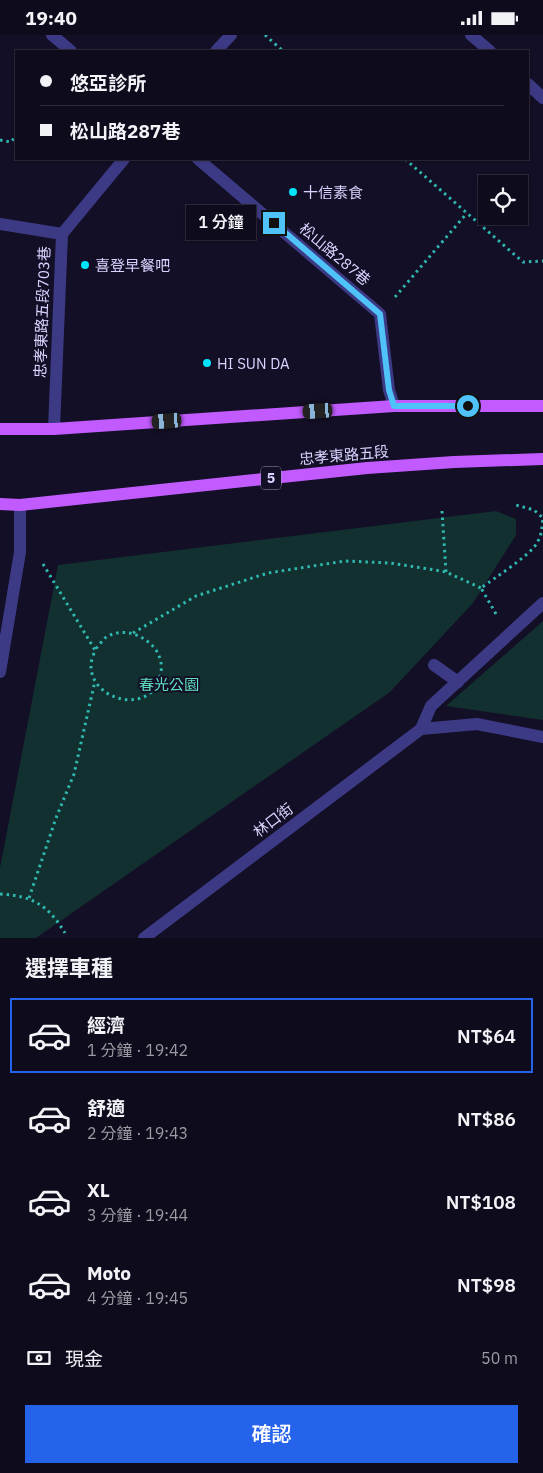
<!DOCTYPE html>
<html lang="zh-TW">
<meta charset="utf-8">
<style>
body{margin:0;font-family:"IBM Plex Sans","Noto Sans TC",sans-serif;background:#171425;color:#f1f3f6;height:100vh;display:flex;flex-direction:column;font-size:19px;white-space:nowrap}
*{box-sizing:border-box;margin:0}
p{font-size:16px;color:#9b9ba3}
.icon{flex:none;width:28px;height:28px;fill:none;stroke:currentColor;stroke-width:2;stroke-linecap:round;stroke-linejoin:round}
.map{position:relative;height:903px;overflow:hidden}
.sheet{display:flex;flex-direction:column;background:#0e0b1c;flex:1}
.sheet>*{flex:none}
.hud{position:absolute;left:15px;top:15px;width:514px;height:110px;border-radius:0px;box-shadow:0 1px 4px #0004,0 0 0 1px #2e2b3b;display:grid;align-content:center;height:110px;padding:0 25px;background:#0e0b1c}
.fabs{position:absolute;left:478px;top:140px;display:grid;gap:10px}
.fabs a{display:grid;place-items:center;width:50px;height:50px;border-radius:0px;background:#0e0b1c;box-shadow:0 1px 4px #0004,0 0 0 1px #2e2b3b;font-size:25px}
.end{position:absolute;width:22px;height:22px;margin:-11px;border:6px solid #4fc3f7;background:#111;box-shadow:0 0 0 2px #111}
.from{border-radius:50%}
.bubble{position:absolute;height:35px;border-radius:0px;background:#0e0b1c;box-shadow:0 1px 4px #0004,0 0 0 1px #2e2b3b;font-size:16px;font-weight:600;line-height:35px;text-align:center}
.car{position:absolute;width:15px;height:30px;margin:-15px -8px;border-radius:6px;box-shadow:0 0 4px 1px #0007;background:linear-gradient(#222 24%,#8ab4d8 0 40%,#222 0 76%,#8ab4d8 0 86%,#222 0)}
.hud b{display:flex;align-items:center;gap:18px;height:48px;font-size:19px}
.hud b+b{border-top:1px solid #2e2b3b}
.hud i{width:12px;height:12px;background:#f1f3f6}
ul{padding:0;list-style:none}
li{display:flex;align-items:center;gap:15px;height:75px;margin:0 10px 8px;padding:0 15px;border:2px solid transparent;border-radius:0px}
li div{flex:1}
li b{display:block;font-size:19px}
li em{font-style:normal;font-weight:600}
li.current{border-color:#2563eb}
li>.icon{width:45px;height:45px;stroke-width:1.5}
h2{padding:0 25px;font-size:22px;line-height:60px}
.pay{display:flex;align-items:center;gap:12px;height:55px;padding:0 25px;font-size:19px}
.pay p{margin-inline-start:auto}
.button{display:flex;gap:10px;margin-top:auto;padding:10px 25px}
.button a{flex:1;height:58px;border-radius:0px;background:#2563eb;color:#fff;font-size:20px;font-weight:600;line-height:58px;text-align:center}
.status{display:flex;justify-content:space-between;align-items:center;height:35px;padding:0 25px;background:#0e0b1c;direction:ltr}
.status svg{height:14px;fill:currentColor}
.map>svg:first-child{display:block}
.green{fill:#12302f}
.lines{fill:none;stroke-linecap:round;stroke-linejoin:round}
.path{stroke:#2fb8b0;stroke-width:3;stroke-dasharray:2.5 4;stroke-linecap:butt}
.service{stroke:#3d3a85;stroke-width:12}
.minor{stroke:#3d3a85;stroke-width:12}
.primary{stroke:#c25bff;stroke-width:12}
.route{stroke:#4fc3f7;stroke-width:6}
.poi-dot{fill:#00e5ff;stroke:#130f26;stroke-width:2}
.labels{text-anchor:middle;dominant-baseline:central;stroke-width:4;stroke-linejoin:round;paint-order:stroke}
.shield{fill:#130f26;stroke:#9e99be;stroke-width:1}
.shield-label{font-size:14px;font-weight:bold;fill:#d9d4ff}
.poi-label{font-size:15px;fill:#d9d4ff;stroke:#130f26;text-anchor:start}
.street-label{font-size:15px;fill:#d9d4ff;stroke:#130f26}
.park-label{font-size:15px;fill:#5fe0c0;stroke:#130f26}
</style>
<div class="status"><b>19:40</b><svg viewBox="0 0 49 12"><path d="M0 12V9h3v3zM5 12V6h3v6zM10 12V3h3v9zM15 12V0h3v12zM26 1h20v11H26zM47 4h2v5h-2z"/></svg></div>
<div class="map">
<svg width="543" height="903" viewBox="0 0 543 903">
<rect width="100%" height="100%" fill="#130f26"/>
<!-- green -->
<g class="green">
<path d="M496 476 516 484V500L473 568 390 657 36 903H0V833L58 530Z"/>
<path d="M543 586V685L446 671Z"/>
</g>
<g class="lines">
<!-- path -->
<g class="path">
<path d="M265 0 283 16"/>
<path d="M0 105 11 107 16 101"/>
<path d="M405 124 523 227 543 226"/>
<path d="M395 262 467 178"/>
<path d="M442 476 446 537"/>
<path d="M43 529 95 615C94 619 91 625 91 630 90 666 151 681 160 641 163 632 161 623 156 615 145 600 122 591 105 603 102 606 98 611 95 615"/>
<path d="M496 579 481 553C494 543 533 519 538 506 542 499 542 491 543 483L534 475 516 470"/>
<path d="M133 598 196 561 268 538 345 526 390 528 429 534 446 537 481 553"/>
<path d="M0 859C33 861 48 870 65 898"/>
<path d="M29 863 56 783 74 739 95 646"/>
</g>
<!-- service -->
<g class="service">
<path d="M52 0 71 16"/>
<path d="M471 0 490 16"/>
<path d="M216 16 231 0"/>
<path d="M528 49 543 63"/>
<path d="M198 124 380 279 389 355 394 371"/>
<path d="M0 189 62 199"/>
<path d="M54 394 62 199 124 124"/>
<path d="M434 630 458 647"/>
</g>
<!-- minor -->
<g class="minor">
<path d="M0 637 20 517V470"/>
<path d="M421 694 477 689 543 702"/>
<path d="M144 903 421 694 431 671 543 568"/>
</g>
<!-- primary -->
<g class="primary">
<path d="M0 394H54L394 371H543"/>
<path d="M0 469 20 470 367 433 454 427 543 424"/>
</g>
</g>
<g class="lines">
<!-- route -->
<path class="route" d="M274 188 380 279 389 355 394 371H468"/>
</g>
<!-- markers -->
<g class="poi-dot">
<circle cx="293" cy="157" r="5"/>
<circle cx="85" cy="230" r="5"/>
<circle cx="207" cy="328" r="5"/>
</g>
<g class="labels">
<!-- shield labels -->
<rect class="shield" x="261" y="431.5" width="20" height="23" rx="4"/>
<g class="shield-label">
<text x="271" y="443">5</text>
</g>
<!-- poi labels -->
<g class="poi-label">
<text x="303" y="157">十信素食</text>
<text x="95" y="230">喜登早餐吧</text>
<text x="217" y="328">HI SUN DA</text>
</g>
<!-- street labels -->
<g class="street-label">
<text transform="translate(335 219) rotate(40)">松山路287巷</text>
<text transform="translate(42 277) rotate(-88)">忠孝東路五段703巷</text>
<text transform="translate(344 420) rotate(-5)">忠孝東路五段</text>
<text transform="translate(273 785) rotate(-37)">林口街</text>
</g>
<!-- park labels -->
<g class="park-label">
<text x="169" y="649">春光公園</text>
</g>
</g>
</svg>
<div class="fabs">
<a><svg class="icon" aria-label="locate" viewBox="0 0 24 24"><circle cx="12" cy="12" r="6"/><path d="M12 2v4M12 18v4M2 12h4M18 12h4"/></svg></a>
</div>
<i class="end from" style="left:468px;top:371px"></i>
<i class="end" style="left:274px;top:188px"></i>
<div class="bubble" style="left:186px;top:170px;width:70px">1 分鐘</div>
<i class="car" style="left:318px;top:376px;rotate:266deg"></i>
<i class="car" style="left:167px;top:386px;rotate:266deg"></i>
<div class="hud">
<b><i class="from"></i>悠亞診所</b>
<b><i></i>松山路287巷</b>
</div>
</div>
<section class="sheet">
<h2>選擇車種</h2>
<ul>
<li class="current"><svg class="icon" aria-label="car" viewBox="0 0 24 24"><path d="M5 17H2v-5l4-1 3-4h7l3 4 3 1v5h-3M9 17h6M6 11h13"/><circle cx="7" cy="17" r="2"/><circle cx="17" cy="17" r="2"/></svg><div><b>經濟</b><p>1 分鐘 · 19:42</p></div><em>NT$64</em></li>
<li><svg class="icon" aria-label="car" viewBox="0 0 24 24"><path d="M5 17H2v-5l4-1 3-4h7l3 4 3 1v5h-3M9 17h6M6 11h13"/><circle cx="7" cy="17" r="2"/><circle cx="17" cy="17" r="2"/></svg><div><b>舒適</b><p>2 分鐘 · 19:43</p></div><em>NT$86</em></li>
<li><svg class="icon" aria-label="car" viewBox="0 0 24 24"><path d="M5 17H2v-5l4-1 3-4h7l3 4 3 1v5h-3M9 17h6M6 11h13"/><circle cx="7" cy="17" r="2"/><circle cx="17" cy="17" r="2"/></svg><div><b>XL</b><p>3 分鐘 · 19:44</p></div><em>NT$108</em></li>
<li><svg class="icon" aria-label="car" viewBox="0 0 24 24"><path d="M5 17H2v-5l4-1 3-4h7l3 4 3 1v5h-3M9 17h6M6 11h13"/><circle cx="7" cy="17" r="2"/><circle cx="17" cy="17" r="2"/></svg><div><b>Moto</b><p>4 分鐘 · 19:45</p></div><em>NT$98</em></li>
</ul>
<div class="pay"><svg class="icon" aria-label="cash" viewBox="0 0 24 24"><path d="M3 7h18v10H3z"/><circle cx="12" cy="12" r="2"/></svg>現金<p>50 m</p></div>
<div class="button"><a>確認</a></div>
</section>
